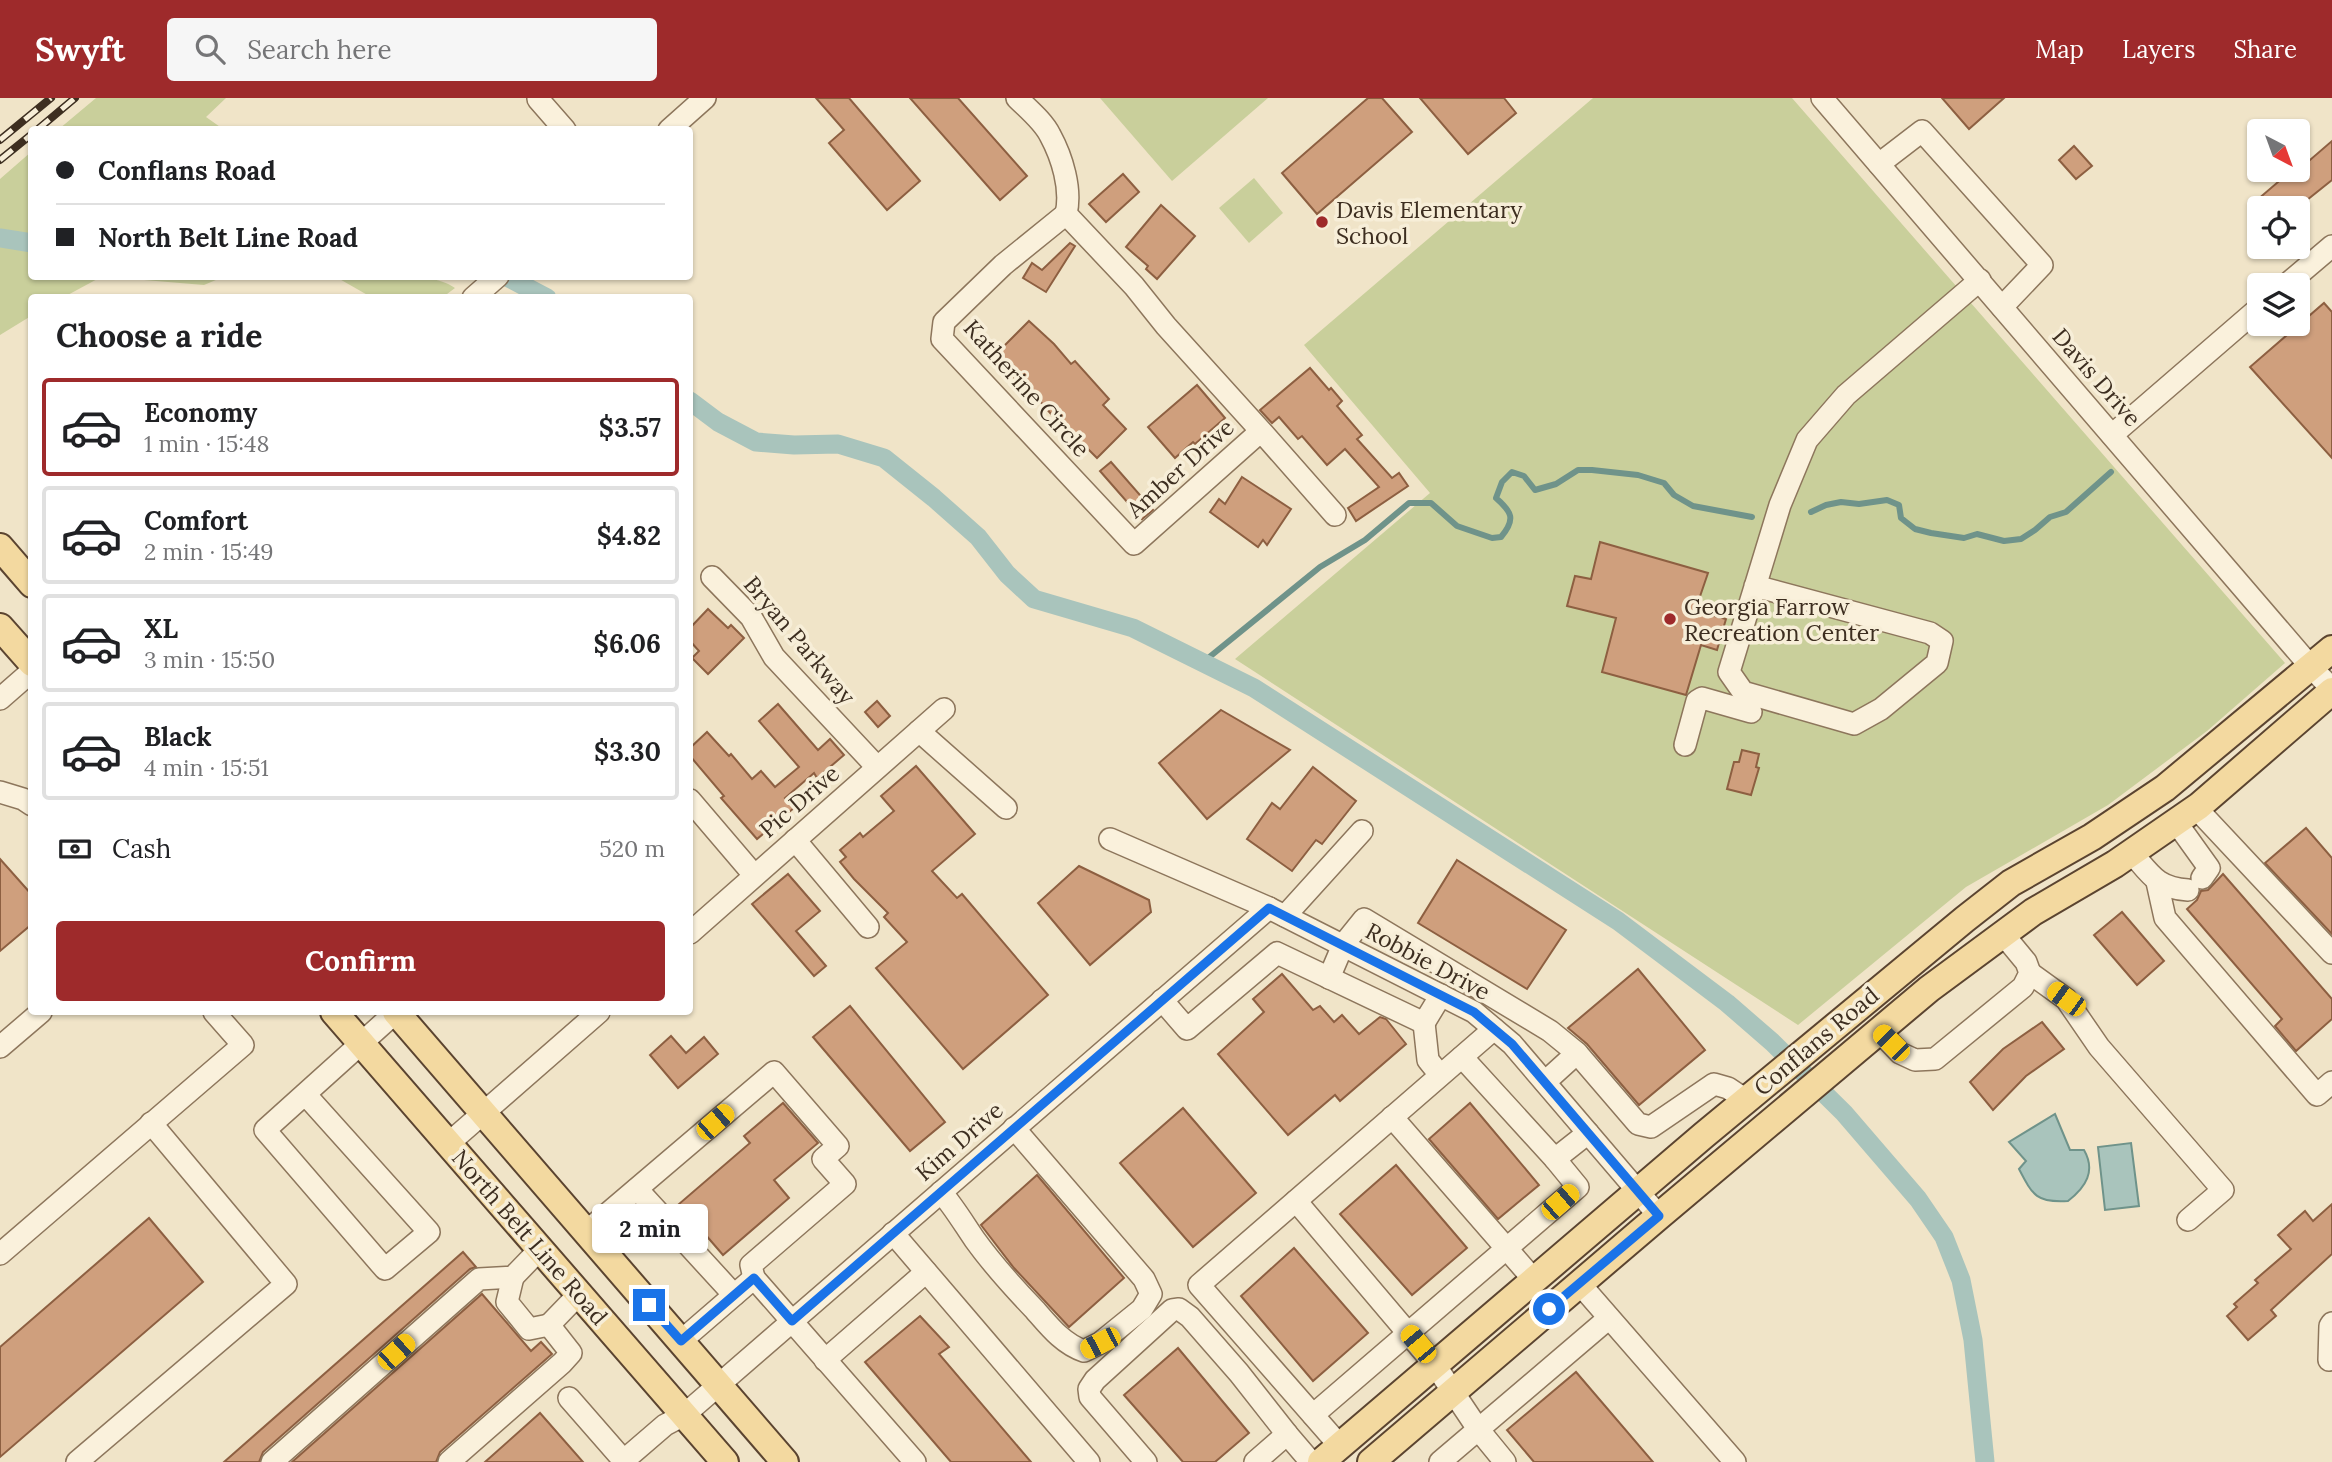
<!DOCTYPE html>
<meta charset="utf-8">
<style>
body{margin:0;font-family:Lora,serif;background:#f6f6f6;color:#202124;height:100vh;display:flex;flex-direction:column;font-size:26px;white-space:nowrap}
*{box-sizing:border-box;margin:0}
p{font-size:23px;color:#757577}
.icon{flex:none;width:38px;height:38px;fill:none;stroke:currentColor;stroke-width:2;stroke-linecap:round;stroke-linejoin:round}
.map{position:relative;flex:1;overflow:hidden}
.drawer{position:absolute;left:28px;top:196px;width:665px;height:721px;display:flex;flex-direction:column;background:#fff;border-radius:7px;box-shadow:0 2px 5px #0004}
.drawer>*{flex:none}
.top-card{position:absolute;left:28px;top:28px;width:665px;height:154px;border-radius:7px;box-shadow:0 2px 5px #0004;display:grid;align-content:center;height:154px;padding:0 28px;background:#fff}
.needle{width:46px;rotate:139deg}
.fabs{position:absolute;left:2247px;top:21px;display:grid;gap:14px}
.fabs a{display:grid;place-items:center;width:63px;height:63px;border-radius:7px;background:#fff;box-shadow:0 2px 5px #0004;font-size:35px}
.end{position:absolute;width:32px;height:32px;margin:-16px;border:9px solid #1a73e8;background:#fff;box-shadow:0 0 0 4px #fff}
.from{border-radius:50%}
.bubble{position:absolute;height:49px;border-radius:7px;background:#fff;box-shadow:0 2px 5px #0004;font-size:23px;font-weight:700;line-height:49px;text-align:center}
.car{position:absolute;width:21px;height:42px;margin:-21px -10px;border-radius:9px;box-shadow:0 0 5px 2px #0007;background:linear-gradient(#f5c518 24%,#345 0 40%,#f5c518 0 76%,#345 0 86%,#f5c518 0)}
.top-card b{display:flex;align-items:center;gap:24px;height:66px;font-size:26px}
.top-card b+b{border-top:2px solid #e0e0e0}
.top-card i{width:18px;height:18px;background:#202124}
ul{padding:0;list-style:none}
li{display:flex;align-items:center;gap:21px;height:98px;margin:0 14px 10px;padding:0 14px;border:4px solid #e0e0e0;border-radius:7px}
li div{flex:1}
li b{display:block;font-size:26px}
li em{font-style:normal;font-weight:700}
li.current{border-color:#9e2a2b}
li>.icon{width:63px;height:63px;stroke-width:1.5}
h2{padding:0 28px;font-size:32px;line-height:84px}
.pay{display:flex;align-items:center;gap:18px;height:77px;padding:0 28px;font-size:26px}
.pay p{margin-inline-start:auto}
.button{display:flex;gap:14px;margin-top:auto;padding:14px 28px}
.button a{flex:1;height:80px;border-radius:7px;background:#9e2a2b;color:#fff;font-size:28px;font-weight:700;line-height:80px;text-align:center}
header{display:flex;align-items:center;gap:42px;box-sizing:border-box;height:98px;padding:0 35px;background:#9e2a2b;color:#fff}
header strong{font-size:33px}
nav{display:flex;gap:38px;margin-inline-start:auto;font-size:24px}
.search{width:490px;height:63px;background:#f6f6f6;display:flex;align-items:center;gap:18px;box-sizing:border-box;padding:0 24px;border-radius:7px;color:#757577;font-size:26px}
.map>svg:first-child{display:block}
.green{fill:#c9cf9b}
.water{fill:#a9c4bc;stroke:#6f938a;stroke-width:2}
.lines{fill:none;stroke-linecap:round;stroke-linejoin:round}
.stream{stroke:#6f938a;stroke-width:6}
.canal{stroke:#a9c4bc;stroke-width:19}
.building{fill:#cf9f7d;stroke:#8d5f41;stroke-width:2}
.minor-casing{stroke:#8d765c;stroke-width:24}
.major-casing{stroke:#5b4430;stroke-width:30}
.minor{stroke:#faf1dc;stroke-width:21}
.major{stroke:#f3d9a0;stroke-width:26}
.rail-casing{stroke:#3d2e20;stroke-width:8}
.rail{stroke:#f7eed8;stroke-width:5;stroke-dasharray:16;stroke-linecap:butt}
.route{stroke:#1a73e8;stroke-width:9}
.poi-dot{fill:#9e2a2b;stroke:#f7eed8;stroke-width:2.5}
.labels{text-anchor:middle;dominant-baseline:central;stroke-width:7;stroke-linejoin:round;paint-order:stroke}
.poi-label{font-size:23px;fill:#3d2e20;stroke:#f7eed8;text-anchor:start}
.street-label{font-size:23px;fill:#3d2e20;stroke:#f7eed8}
</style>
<header>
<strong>Swyft</strong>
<div class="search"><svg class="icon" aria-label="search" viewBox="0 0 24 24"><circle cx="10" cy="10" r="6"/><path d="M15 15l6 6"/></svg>Search here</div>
<nav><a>Map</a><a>Layers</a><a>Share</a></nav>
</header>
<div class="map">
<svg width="2332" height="1364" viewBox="0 0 2332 1364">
<rect width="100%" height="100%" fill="#f0e4c8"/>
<!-- green -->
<g class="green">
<path d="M96 0H226L206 19 223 31H59Z"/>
<path d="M1100 0H1268L1172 83Z"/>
<path d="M1593 0H1792L2285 565 2207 633 2108 707 1966 789 1798 927 1235 561 1430 395 1304 247Z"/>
<path d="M31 54 32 178 101 179 64 199 32 200 31 218 0 237V81Z"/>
<path d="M1254 80 1283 115 1249 145 1219 110Z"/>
<path d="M108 179H223L204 187Z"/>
<path d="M336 179C366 178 431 172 455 190L443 199H371Z"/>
</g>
<!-- water -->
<g class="water">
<path d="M2055 1016 2070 1052H2084C2096 1073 2086 1089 2068 1103 2037 1105 2033 1098 2019 1071L2026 1063 2009 1044Z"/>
<path d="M2131 1045 2139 1108 2105 1112 2098 1049Z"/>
</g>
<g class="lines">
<!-- stream -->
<g class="stream">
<path d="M1811 414 1826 407 1841 404 1859 406 1887 402 1899 407 1901 420 1915 431 1931 435 1964 440 1977 436 2004 443 2021 441 2035 432 2050 419 2066 414 2111 374"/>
<path d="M1202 565 1320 469 1365 442 1409 405H1431L1457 428 1492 440 1501 439C1516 421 1512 414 1496 400L1502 384 1512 374 1524 378 1535 392 1556 386 1578 372H1592L1638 377 1664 385 1674 397 1693 408 1752 419"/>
</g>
<!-- canal -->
<g class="canal">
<path d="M0 140 32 145"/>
<path d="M505 178 547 200"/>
<path d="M690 303 718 324 756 344 794 347 838 346 884 360 934 400 978 439 1007 476 1034 501 1133 530 1254 590 1618 823 1727 905 1772 944 1844 1015 1918 1101 1944 1139 1961 1182 1973 1242 1985 1364"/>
</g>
</g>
<!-- building -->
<g class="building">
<path d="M816 0H849L920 83 887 112 829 45 844 32Z"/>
<path d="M910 0H958L1027 78 1000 102Z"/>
<path d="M1368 0H1382L1412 34 1317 116 1282 75Z"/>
<path d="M1420 0H1504L1516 15 1468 56Z"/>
<path d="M1942 0H2004L1969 31Z"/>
<path d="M2332 43V82L2297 110H2265L2257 102 2285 78 2288 81Z"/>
<path d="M2074 48 2092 68 2076 81 2059 62Z"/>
<path d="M1123 76 1139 94 1106 124 1089 106Z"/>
<path d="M1161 107 1195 138 1157 181 1146 171 1148 168 1126 149Z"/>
<path d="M1070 145 1075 148 1046 194 1023 180 1032 165 1042 172Z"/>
<path d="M2324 205 2332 214V360L2250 269Z"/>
<path d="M1029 223 1054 246 1071 266 1075 263 1109 301 1103 307 1126 331 1097 360 1073 336 1071 339 1026 287 1023 290 995 257Z"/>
<path d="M1310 270 1329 292 1331 290 1342 303 1337 308 1362 337 1357 341 1392 380 1399 375 1408 388 1356 423 1348 410 1379 389 1345 351 1327 367 1302 338 1298 341 1279 319 1272 325 1260 312Z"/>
<path d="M1197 287 1225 320 1195 346 1193 344 1175 360 1148 329Z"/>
<path d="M1111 364 1153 412 1142 421 1100 373Z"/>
<path d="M1242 379 1291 411 1267 447 1263 442 1258 449 1210 414 1219 401 1225 406Z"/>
<path d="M1600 444 1708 475 1695 513 1726 521 1717 552 1701 547 1686 597 1602 574 1616 520 1567 508 1575 478 1591 481Z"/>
<path d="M708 511 728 530 731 527 744 540 708 576 692 560 699 553 690 543V530Z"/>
<path d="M877 603 890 618 878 629 865 614Z"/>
<path d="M778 606 818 652 830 641 844 657 817 680 814 675 785 700 794 710 757 741 721 700 724 698 690 658V650L707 634 729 658 731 656 752 681 761 673 775 689 799 669 759 623Z"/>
<path d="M1221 612 1290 652 1207 721 1159 665Z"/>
<path d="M1742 652 1759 656 1756 669 1759 670 1751 697 1727 691 1734 664H1739Z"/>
<path d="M916 668 975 736 932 773 957 800 962 796 1048 897 963 971 876 870 907 844 884 819 888 815 854 781 840 764 846 759 840 752 860 735 863 739 894 713 881 698Z"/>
<path d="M1313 669 1356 703 1322 746 1316 742 1292 773 1247 741 1272 705 1280 711Z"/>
<path d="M2306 730 2332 760V836L2265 765Z"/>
<path d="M0 761 32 797V826L0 853Z"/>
<path d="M1457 762 1566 832 1527 891 1418 825Z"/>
<path d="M1079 768 1149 802 1151 814 1090 867 1038 805Z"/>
<path d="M788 776 820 813 796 833 826 868 814 878 752 806Z"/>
<path d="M2223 776 2332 901V921L2296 953 2275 928 2282 921 2187 811 2197 802 2201 793 2208 792Z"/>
<path d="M2122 814 2164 863 2137 887 2094 837Z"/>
<path d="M1638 871 1705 952 1639 1007 1587 946 1568 930Z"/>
<path d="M1282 876 1313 912 1320 908 1334 924 1342 917 1359 936 1380 919 1386 921 1406 946 1340 1003 1335 997 1288 1037 1218 956 1264 914 1253 901Z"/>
<path d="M850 908 945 1024 910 1053 813 939Z"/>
<path d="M2042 924 2064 951 2026 978 1993 1012 1970 984 2003 951Z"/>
<path d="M671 938 686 955 704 939 718 956 678 990 650 957Z"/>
<path d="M783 1005 818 1045 774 1082 789 1100 723 1157 679 1106 750 1045 744 1038Z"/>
<path d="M1470 1005 1539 1087 1498 1121 1429 1041Z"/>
<path d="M1183 1010 1256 1095 1193 1149 1120 1065Z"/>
<path d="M1396 1067 1467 1150 1412 1197 1340 1116Z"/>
<path d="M1037 1077 1124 1180 1069 1229 1014 1170 981 1127Z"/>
<path d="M2332 1106V1156L2271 1212 2276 1218 2248 1242 2227 1218 2237 1209 2234 1206 2258 1185 2255 1182 2291 1151 2278 1137 2305 1113 2313 1123Z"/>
<path d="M149 1120 203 1184 0 1359V1249Z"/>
<path d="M1294 1150 1368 1235 1313 1283 1241 1198Z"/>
<path d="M463 1154 476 1169 470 1171 263 1354 259 1364H224Z"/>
<path d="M482 1196 531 1253 541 1244 552 1256 440 1354 436 1364H292Z"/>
<path d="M920 1218 949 1249 939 1256 1031 1364H951L865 1264Z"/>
<path d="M1178 1250 1249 1335 1215 1364H1183L1124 1297Z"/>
<path d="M1576 1274 1653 1364H1534L1507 1332Z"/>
<path d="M540 1315 583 1364H485Z"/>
</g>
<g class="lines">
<defs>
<g id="minor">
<path d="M1017 0C1028 11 1043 23 1050 37 1062 59 1072 91 1066 116"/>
<path d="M1822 0 2311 569 2332 591"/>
<path d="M538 1 565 32"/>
<path d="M669 32 705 0"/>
<path d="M1879 66 1922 33 2042 167 2002 209"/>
<path d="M2286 187 2332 148"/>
<path d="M473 200 498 178"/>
<path d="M1261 333 1134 446 942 241 944 224 1003 167 1066 116 1134 188 1166 228 1261 333 1335 417"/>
<path d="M2112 337 2259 210"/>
<path d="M712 479 751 519 774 559 877 669"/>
<path d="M1755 488 1930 535 1942 543 1937 565 1881 611 1854 626 1743 594 1729 574 1780 407 1807 342 1846 297 1980 182"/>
<path d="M0 601 32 573"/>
<path d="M919 633 1006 710"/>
<path d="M1685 647 1697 603 1702 600 1751 614"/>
<path d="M0 694 23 701 32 707"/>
<path d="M690 702 754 777"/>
<path d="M2196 710 2332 855"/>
<path d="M2176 724 2209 770 2202 780"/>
<path d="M1110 741 1269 810 1474 914 1512 946 1659 1118"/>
<path d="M795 742 868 829"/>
<path d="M2132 755C2151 777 2157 790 2188 792"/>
<path d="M2157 784 2165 820 2317 997 2332 984"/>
<path d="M1285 818 1362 733"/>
<path d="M690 835 944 611"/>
<path d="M2030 875 2066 901 2099 949 2223 1092 2188 1122"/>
<path d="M1329 880 1343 847 1364 821 1550 933 1577 955"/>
<path d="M1162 902 1187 931 1277 855 1424 925 1441 897"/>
<path d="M1424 925 1428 962 1440 977"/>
<path d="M1879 933 1900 955 1915 962 1935 961 2023 889 2030 875 2026 864 2002 835"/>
<path d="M0 949 41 914"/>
<path d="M1462 959 1555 1061"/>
<path d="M1545 984 1577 955 1638 1026 1651 1029 1714 986 1728 990 1746 1002"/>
<path d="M305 996 429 1134 385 1171 265 1032 396 914"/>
<path d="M1392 1019 1534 1182"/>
<path d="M449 1045 599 914"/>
<path d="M637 1091 734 1197"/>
<path d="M941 1094C954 1109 964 1126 975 1142 993 1167 1014 1190 1035 1212 1049 1228 1063 1246 1084 1253L1100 1245 1142 1211 1151 1196 1144 1181 1014 1030"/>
<path d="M1296 1103 1435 1267 1478 1331 1505 1364"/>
<path d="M586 1134 774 974 838 1048 823 1061 845 1086 751 1167 754 1180"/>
<path d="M893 1135 1089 1364"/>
<path d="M0 1156 243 947 214 914"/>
<path d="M513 1179 507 1204 529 1231 549 1227"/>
<path d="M1579 1185 1735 1364"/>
<path d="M681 1243 754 1180 915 1364"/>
<path d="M825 1262 926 1174"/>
<path d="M2329 1262 2330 1228 2332 1225"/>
<path d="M569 1300 624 1363"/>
<path d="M1313 1317 1578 1089 1555 1061 1588 1035"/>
<path d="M1340 1348 1199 1187 1494 931"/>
<path d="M77 1364 286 1186 151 1025"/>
<path d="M272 1364 479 1181 513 1179 540 1151"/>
<path d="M449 1364 562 1265 571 1255 549 1227 579 1196"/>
<path d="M622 1364 665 1327 684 1317 1269 810"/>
<path d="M1146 1364 1090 1299 1089 1291 1095 1282 1172 1212 1179 1211 1190 1219 1239 1275 1287 1336"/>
<path d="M1255 1364 1287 1336 1311 1364"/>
<path d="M1440 1364 1609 1220"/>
</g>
<g id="major">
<path d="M0 449 32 486"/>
<path d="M0 529 32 565"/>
<path d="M334 914 725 1364"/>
<path d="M396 914 785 1364"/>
<path d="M1321 1364 1704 1037 1965 821 2011 785 2092 739 2165 690 2332 551"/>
<path d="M1371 1364 1659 1118 1929 891 2033 814 2115 766 2199 708 2332 593"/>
</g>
</defs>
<!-- minor casing -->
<use href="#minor" class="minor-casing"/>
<!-- major casing -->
<use href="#major" class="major-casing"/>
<!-- minor -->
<use href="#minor" class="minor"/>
<!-- major -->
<use href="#major" class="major"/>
<defs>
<g id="rail">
<path d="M37 32 75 0"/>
<path d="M0 42 51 0"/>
<path d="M0 62 32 36"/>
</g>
</defs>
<!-- rail casing -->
<use href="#rail" class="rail-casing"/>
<!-- rail -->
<use href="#rail" class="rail"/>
</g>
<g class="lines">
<!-- route -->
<path class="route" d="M649 1207 681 1243 754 1180 792 1223 1269 810 1474 914 1512 946 1659 1118 1549 1211"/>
</g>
<!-- markers -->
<g class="poi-dot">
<circle cx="1322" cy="124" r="7"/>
<circle cx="1670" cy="521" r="7"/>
</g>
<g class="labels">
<!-- poi labels -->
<g class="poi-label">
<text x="1336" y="111">Davis Elementary<tspan x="1336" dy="26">School</tspan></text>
<text x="1684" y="508">Georgia Farrow<tspan x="1684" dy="26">Recreation Center</tspan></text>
</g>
<!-- street labels -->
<g class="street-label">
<text transform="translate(2097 279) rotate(49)">Davis Drive</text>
<text transform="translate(1027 290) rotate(48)">Katherine Circle</text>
<text transform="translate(1180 370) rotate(-42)">Amber Drive</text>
<text transform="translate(800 542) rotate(50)">Bryan Parkway</text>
<text transform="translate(799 703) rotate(-41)">Pic Drive</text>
<text transform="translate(1428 863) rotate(28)">Robbie Drive</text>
<text transform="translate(1816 943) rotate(-40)">Conflans Road</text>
<text transform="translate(959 1043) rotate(-41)">Kim Drive</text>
<text transform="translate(530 1139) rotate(49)">North Belt Line Road</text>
</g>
</g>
</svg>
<div class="fabs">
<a><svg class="needle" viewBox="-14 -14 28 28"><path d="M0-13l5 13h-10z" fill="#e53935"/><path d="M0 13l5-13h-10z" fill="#757577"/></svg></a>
<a><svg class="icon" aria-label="locate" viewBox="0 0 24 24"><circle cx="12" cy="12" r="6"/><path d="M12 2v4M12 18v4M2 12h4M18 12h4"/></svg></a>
<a><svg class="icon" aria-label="layers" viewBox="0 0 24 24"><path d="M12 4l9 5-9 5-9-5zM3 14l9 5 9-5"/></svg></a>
</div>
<i class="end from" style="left:1549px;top:1211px"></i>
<i class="end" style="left:649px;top:1207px"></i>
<div class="bubble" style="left:592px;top:1106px;width:116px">2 min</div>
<i class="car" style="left:2066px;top:901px;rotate:306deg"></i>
<i class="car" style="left:1891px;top:945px;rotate:315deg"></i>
<i class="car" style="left:715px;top:1024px;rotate:49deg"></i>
<i class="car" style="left:1560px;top:1104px;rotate:49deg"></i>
<i class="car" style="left:1100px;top:1245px;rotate:243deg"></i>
<i class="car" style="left:1418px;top:1246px;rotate:320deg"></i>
<i class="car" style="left:396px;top:1254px;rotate:48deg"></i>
<div class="top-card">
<b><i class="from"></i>Conflans Road</b>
<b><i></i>North Belt Line Road</b>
</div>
<section class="drawer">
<h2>Choose a ride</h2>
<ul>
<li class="current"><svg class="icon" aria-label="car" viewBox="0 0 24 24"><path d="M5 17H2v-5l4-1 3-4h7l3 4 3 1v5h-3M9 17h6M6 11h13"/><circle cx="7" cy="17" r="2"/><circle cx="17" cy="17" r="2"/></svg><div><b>Economy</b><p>1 min · 15:48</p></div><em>$3.57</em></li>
<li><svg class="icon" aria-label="car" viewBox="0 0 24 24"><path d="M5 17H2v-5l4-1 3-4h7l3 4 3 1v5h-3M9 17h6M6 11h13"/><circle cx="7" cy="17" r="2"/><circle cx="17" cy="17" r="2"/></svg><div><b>Comfort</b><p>2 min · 15:49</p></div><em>$4.82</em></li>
<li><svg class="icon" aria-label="car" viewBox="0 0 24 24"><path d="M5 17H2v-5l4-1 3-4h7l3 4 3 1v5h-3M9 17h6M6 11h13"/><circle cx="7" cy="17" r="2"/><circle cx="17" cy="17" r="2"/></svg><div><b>XL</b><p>3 min · 15:50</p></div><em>$6.06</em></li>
<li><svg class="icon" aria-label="car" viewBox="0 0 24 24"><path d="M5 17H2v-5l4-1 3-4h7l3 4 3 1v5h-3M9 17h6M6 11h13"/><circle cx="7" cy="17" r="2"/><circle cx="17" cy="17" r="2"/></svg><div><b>Black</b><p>4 min · 15:51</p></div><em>$3.30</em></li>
</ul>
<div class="pay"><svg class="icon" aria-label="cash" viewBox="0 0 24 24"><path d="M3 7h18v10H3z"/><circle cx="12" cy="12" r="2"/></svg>Cash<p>520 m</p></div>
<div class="button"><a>Confirm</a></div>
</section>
</div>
